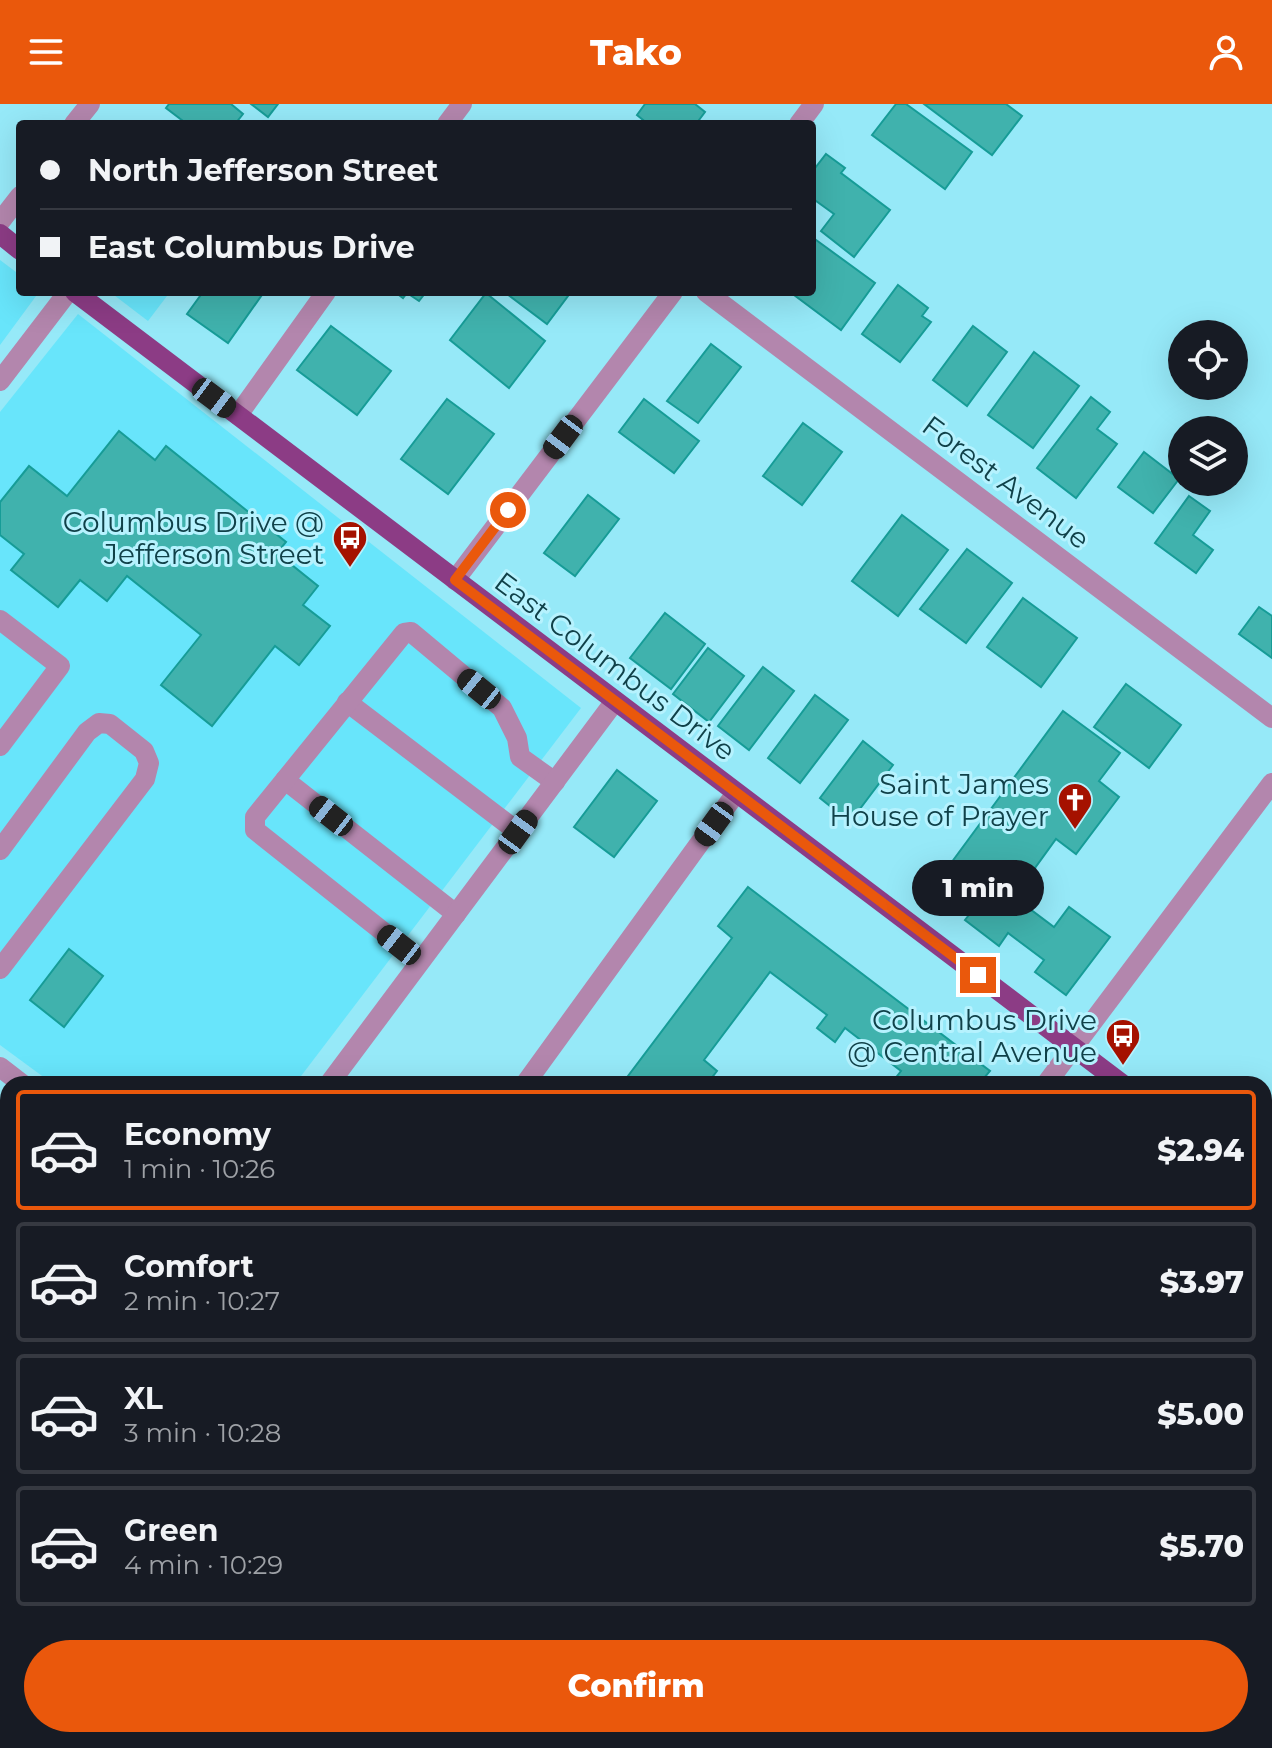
<!DOCTYPE html>
<meta charset="utf-8">
<style>
body{margin:0;font-family:Montserrat,sans-serif;background:#242831;color:#f1f3f6;height:100vh;display:flex;flex-direction:column;font-size:30px;white-space:nowrap}
*{box-sizing:border-box;margin:0}
p{font-size:26px;color:#9ea1a6}
.icon{flex:none;width:44px;height:44px;fill:none;stroke:currentColor;stroke-width:2;stroke-linecap:round;stroke-linejoin:round}
.map{position:relative;flex:1;overflow:hidden}
.details{position:absolute;left:0px;top:972px;width:1272px;height:672px;display:flex;flex-direction:column;background:#171b24;border-radius:24px 24px 0 0;box-shadow:0 8px 32px #0002}
.details>*{flex:none}
.top-card{position:absolute;left:16px;top:16px;width:800px;height:176px;border-radius:8px;box-shadow:0 8px 32px #0002;display:grid;align-content:center;height:176px;padding:0 24px;background:#171b24}
.buttons{position:absolute;left:1168px;top:216px;display:grid;gap:16px}
.buttons a{display:grid;place-items:center;width:80px;height:80px;border-radius:50%;background:#171b24;box-shadow:0 8px 32px #0002;font-size:40px}
.end{position:absolute;width:36px;height:36px;margin:-18px;border:10px solid #ea580c;background:#fff;box-shadow:0 0 0 4px #fff}
.from{border-radius:50%}
.bubble{position:absolute;height:56px;border-radius:28px;background:#171b24;box-shadow:0 8px 32px #0002;font-size:26px;font-weight:800;line-height:56px;text-align:center}
.car{position:absolute;width:24px;height:48px;margin:-24px -12px;border-radius:10px;box-shadow:0 0 6px 2px #0007;background:linear-gradient(#222 24%,#8ab4d8 0 40%,#222 0 76%,#8ab4d8 0 86%,#222 0)}
.top-card b{display:flex;align-items:center;gap:28px;height:76px;font-size:30px}
.top-card b+b{border-top:2px solid #363941}
.top-card i{width:20px;height:20px;background:#f1f3f6}
ul{padding:14px 0 0;list-style:none}
li{display:flex;align-items:center;gap:24px;height:120px;margin:0 16px 12px;padding:0 8px;border:4px solid #363941;border-radius:8px}
li div{flex:1}
li b{display:block;font-size:30px}
li em{font-style:normal;font-weight:800}
li.selected{border-color:#ea580c}
li>.icon{width:72px;height:72px;stroke-width:1.5}
.button{display:flex;gap:16px;margin-top:auto;padding:16px 24px}
.button a{flex:1;height:92px;border-radius:48px;background:#ea580c;color:#fff;font-size:32px;font-weight:800;line-height:92px;text-align:center}
header{display:flex;justify-content:space-between;align-items:center;height:104px;padding:0 24px;background:#ea580c;color:#fff;font-size:36px;font-weight:800}
.map>svg:first-child{display:block}
.built{fill:#68e5fb}
.building{fill:#40b2ad;stroke:#169c97;stroke-width:2}
.lines{fill:none;stroke-linecap:round;stroke-linejoin:round}
.minor{stroke:#b386ad;stroke-width:20}
.major{stroke:#8c3c85;stroke-width:20}
.route{stroke:#ea580c;stroke-width:10}
.labels{text-anchor:middle;dominant-baseline:central;stroke-width:6;stroke-linejoin:round;paint-order:stroke}
.street-label{font-size:28px;fill:#104149;stroke:#b6f2fe}
.poi-label{font-size:28px;fill:#104149;stroke:#b6f2fe;text-anchor:end}
</style>
<header><svg class="icon" aria-label="menu" viewBox="0 0 24 24"><path d="M4 6h16M4 12h16M4 18h16"/></svg>Tako<svg class="icon" aria-label="person" viewBox="0 0 24 24"><circle cx="12" cy="8" r="4"/><path d="M4 21q1-7 8-7t8 7"/></svg></header>
<div class="map">
<svg width="1272" height="1644" viewBox="0 0 1272 1644">
<rect width="100%" height="100%" fill="#96e9f8"/>
<!-- built -->
<g class="built">
<path d="M0 156 20 171V188H39L0 241Z"/>
<path d="M110 188H170L148 217Z"/>
<path d="M78 210 581 604 295 980H53L0 941V308Z"/>
</g>
<!-- building -->
<g class="building">
<path d="M169 0H231L243 10 235 20H187L166 4Z"/>
<path d="M251 0H278L268 13Z"/>
<path d="M645 0H695L705 8 696 20H648L637 11Z"/>
<path d="M896 0H906L972 48 945 85 872 31Z"/>
<path d="M924 0H1006L1022 12 992 51Z"/>
<path d="M826 50 845 64 841 69 890 106 854 153 821 127 834 110 812 94V68Z"/>
<path d="M812 133 875 179 841 226 790 188H812Z"/>
<path d="M898 181 928 204 922 212 931 218 900 258 862 230Z"/>
<path d="M203 188H264L228 239 187 210Z"/>
<path d="M395 188H426L419 197 407 189 403 194Z"/>
<path d="M508 188H571L547 220 507 190Z"/>
<path d="M486 189 545 237 509 284 450 236Z"/>
<path d="M331 222 391 267 357 311 297 266Z"/>
<path d="M973 222 1007 248 967 302 933 276Z"/>
<path d="M711 240 741 263 698 319 667 297Z"/>
<path d="M1034 248 1079 282 1033 344 988 311Z"/>
<path d="M1091 293 1110 308 1097 325 1117 340 1076 394 1037 364Z"/>
<path d="M447 295 494 330 448 390 401 355Z"/>
<path d="M644 295 699 337 674 369 619 328Z"/>
<path d="M803 319 842 348 802 401 763 372Z"/>
<path d="M119 327 155 356 166 342 286 438 277 449 318 482 303 501 330 522 299 561 275 542 212 622 161 581 201 531 127 472 107 497 80 476 58 503 11 466 24 450 0 431V398L29 362 67 392Z"/>
<path d="M1144 348 1179 375 1153 409 1118 383Z"/>
<path d="M588 391 619 415 575 472 544 449Z"/>
<path d="M1189 392 1210 407 1193 431 1213 446 1196 469 1155 439Z"/>
<path d="M902 411 948 446 898 512 852 477Z"/>
<path d="M967 445 1012 479 966 539 920 505Z"/>
<path d="M1023 494 1077 534 1041 583 987 543Z"/>
<path d="M1259 503 1272 512V554L1239 530Z"/>
<path d="M665 509 705 540 671 585 630 554Z"/>
<path d="M708 544 744 572 709 618 673 590Z"/>
<path d="M763 563 794 587 749 646 718 622Z"/>
<path d="M1126 580 1181 621 1149 664 1094 623Z"/>
<path d="M815 591 848 616 800 679 768 654Z"/>
<path d="M1063 607 1120 649 1099 677 1119 693 1076 750 1056 735 1014 793 1054 823 1069 803 1110 833 1066 891 1035 868 1044 856 1008 829 999 842 965 816 980 797 943 770Z"/>
<path d="M863 637 893 661 850 718 820 694Z"/>
<path d="M617 666 657 697 614 753 574 723Z"/>
<path d="M748 783 990 967 979 980H891L901 967 845 924 835 938 817 924 827 911 770 868 704 956 717 967 707 980H700L692 974 687 980H622L732 834 718 822Z"/>
<path d="M69 845 103 872 64 923 30 896Z"/>
<path d="M0 1017 8 1023V1029L0 1039Z"/>
<path d="M8 1039V1155L0 1149V1050Z"/>
<path d="M1264 1626 1272 1632V1644H1220L1226 1636H1264Z"/>
<path d="M14 1636H40L44 1639 40 1644H8Z"/>
<path d="M406 1636H469L472 1638 468 1644H405L402 1642Z"/>
<path d="M622 1636H636L646 1644H616Z"/>
<path d="M845 1636H882L876 1644H856Z"/>
<path d="M936 1636H962L973 1644H930Z"/>
</g>
<g class="lines">
<!-- minor -->
<g class="minor">
<path d="M74 20 90 0"/>
<path d="M447 20 462 0"/>
<path d="M799 20 814 0"/>
<path d="M0 118 20 92"/>
<path d="M706 188 1272 614"/>
<path d="M0 277 68 188"/>
<path d="M238 311 326 188"/>
<path d="M455 476 673 188"/>
<path d="M0 516 60 562 0 642"/>
<path d="M347 598 518 728"/>
<path d="M285 676 456 810"/>
<path d="M0 746 87 628 99 619 110 620 144 647 149 659 145 675 0 865"/>
<path d="M420 857 255 726V713L404 529 411 528 502 604 517 634 520 653 555 678"/>
<path d="M0 963 22 980"/>
<path d="M329 980 615 597"/>
<path d="M525 980 736 689"/>
<path d="M1046 980 1272 679"/>
<path d="M0 1232 8 1239"/>
<path d="M0 1416 8 1405"/>
<path d="M1264 1496 1272 1485"/>
<path d="M0 1519 8 1525"/>
<path d="M1264 1561 1272 1568"/>
<path d="M157 1636 167 1644"/>
<path d="M726 1636 736 1644"/>
<path d="M544 1644 550 1636"/>
<path d="M1151 1644 1158 1636"/>
</g>
<!-- major -->
<g class="major">
<path d="M0 130 20 146"/>
<path d="M75 188 1122 980"/>
<path d="M1264 1088 1272 1094"/>
</g>
</g>
<g class="lines">
<!-- route -->
<path class="route" d="M508 406 455 476 978 871"/>
</g>
<!-- icons -->
<defs>
<symbol id="bus-pin" viewBox="-11 -11 22 30"><path d="M0 17L-7.5 6A9.5 9.5 0 1 1 7.5 6Z" fill="#a51100" stroke="#b6f2fe"/><path d="M-5-6H5V4H4V6H2V4H-2V6H-4V4H-5ZM-3.5-4V0h7V-4ZM-3.5 1.2v1.5H-2V1.2ZM2 1.2v1.5H3.5V1.2Z" fill="#fff"/></symbol>
<symbol id="church-pin" viewBox="-11 -11 22 30"><path d="M0 17L-7.5 6A9.5 9.5 0 1 1 7.5 6Z" fill="#a51100" stroke="#b6f2fe"/><path d="M-1.2-6h2.4v3.5h3.3v2.4h-3.3V6h-2.4V-.1h-3.3v-2.4h3.3Z" fill="#fff"/></symbol>
</defs>
<g fill-rule="evenodd">
<use href="#bus-pin" x="330" y="414" width="40" height="54"/>
<use href="#church-pin" x="1055" y="676" width="40" height="54"/>
<use href="#bus-pin" x="1103" y="912" width="40" height="54"/>
</g>
<g class="labels">
<!-- street labels -->
<g class="street-label">
<text transform="translate(1006 378) rotate(37)">Forest Avenue</text>
<text transform="translate(615 562) rotate(37)">East Columbus Drive</text>
</g>
<!-- poi labels -->
<g class="poi-label">
<text x="324" y="418">Columbus Drive @<tspan x="324" dy="32">Jefferson Street</tspan></text>
<text x="1049" y="680">Saint James<tspan x="1049" dy="32">House of Prayer</tspan></text>
<text x="1097" y="916">Columbus Drive<tspan x="1097" dy="32">@ Central Avenue</tspan></text>
</g>
</g>
</svg>
<div class="buttons">
<a><svg class="icon" aria-label="locate" viewBox="0 0 24 24"><circle cx="12" cy="12" r="6"/><path d="M12 2v4M12 18v4M2 12h4M18 12h4"/></svg></a>
<a><svg class="icon" aria-label="layers" viewBox="0 0 24 24"><path d="M12 4l9 5-9 5-9-5zM3 14l9 5 9-5"/></svg></a>
</div>
<i class="end from" style="left:508px;top:406px"></i>
<i class="end" style="left:978px;top:871px"></i>
<div class="bubble" style="left:912px;top:756px;width:132px">1 min</div>
<i class="car" style="left:214px;top:294px;rotate:127deg"></i>
<i class="car" style="left:563px;top:333px;rotate:217deg"></i>
<i class="car" style="left:479px;top:585px;rotate:309deg"></i>
<i class="car" style="left:331px;top:712px;rotate:308deg"></i>
<i class="car" style="left:714px;top:720px;rotate:216deg"></i>
<i class="car" style="left:518px;top:728px;rotate:36deg"></i>
<i class="car" style="left:399px;top:841px;rotate:308deg"></i>
<div class="top-card">
<b><i class="from"></i>North Jefferson Street</b>
<b><i></i>East Columbus Drive</b>
</div>
<section class="details">
<ul>
<li class="selected"><svg class="icon" aria-label="car" viewBox="0 0 24 24"><path d="M5 17H2v-5l4-1 3-4h7l3 4 3 1v5h-3M9 17h6M6 11h13"/><circle cx="7" cy="17" r="2"/><circle cx="17" cy="17" r="2"/></svg><div><b>Economy</b><p>1 min · 10:26</p></div><em>$2.94</em></li>
<li><svg class="icon" aria-label="car" viewBox="0 0 24 24"><path d="M5 17H2v-5l4-1 3-4h7l3 4 3 1v5h-3M9 17h6M6 11h13"/><circle cx="7" cy="17" r="2"/><circle cx="17" cy="17" r="2"/></svg><div><b>Comfort</b><p>2 min · 10:27</p></div><em>$3.97</em></li>
<li><svg class="icon" aria-label="car" viewBox="0 0 24 24"><path d="M5 17H2v-5l4-1 3-4h7l3 4 3 1v5h-3M9 17h6M6 11h13"/><circle cx="7" cy="17" r="2"/><circle cx="17" cy="17" r="2"/></svg><div><b>XL</b><p>3 min · 10:28</p></div><em>$5.00</em></li>
<li><svg class="icon" aria-label="car" viewBox="0 0 24 24"><path d="M5 17H2v-5l4-1 3-4h7l3 4 3 1v5h-3M9 17h6M6 11h13"/><circle cx="7" cy="17" r="2"/><circle cx="17" cy="17" r="2"/></svg><div><b>Green</b><p>4 min · 10:29</p></div><em>$5.70</em></li>
</ul>
<div class="button"><a>Confirm</a></div>
</section>
</div>
